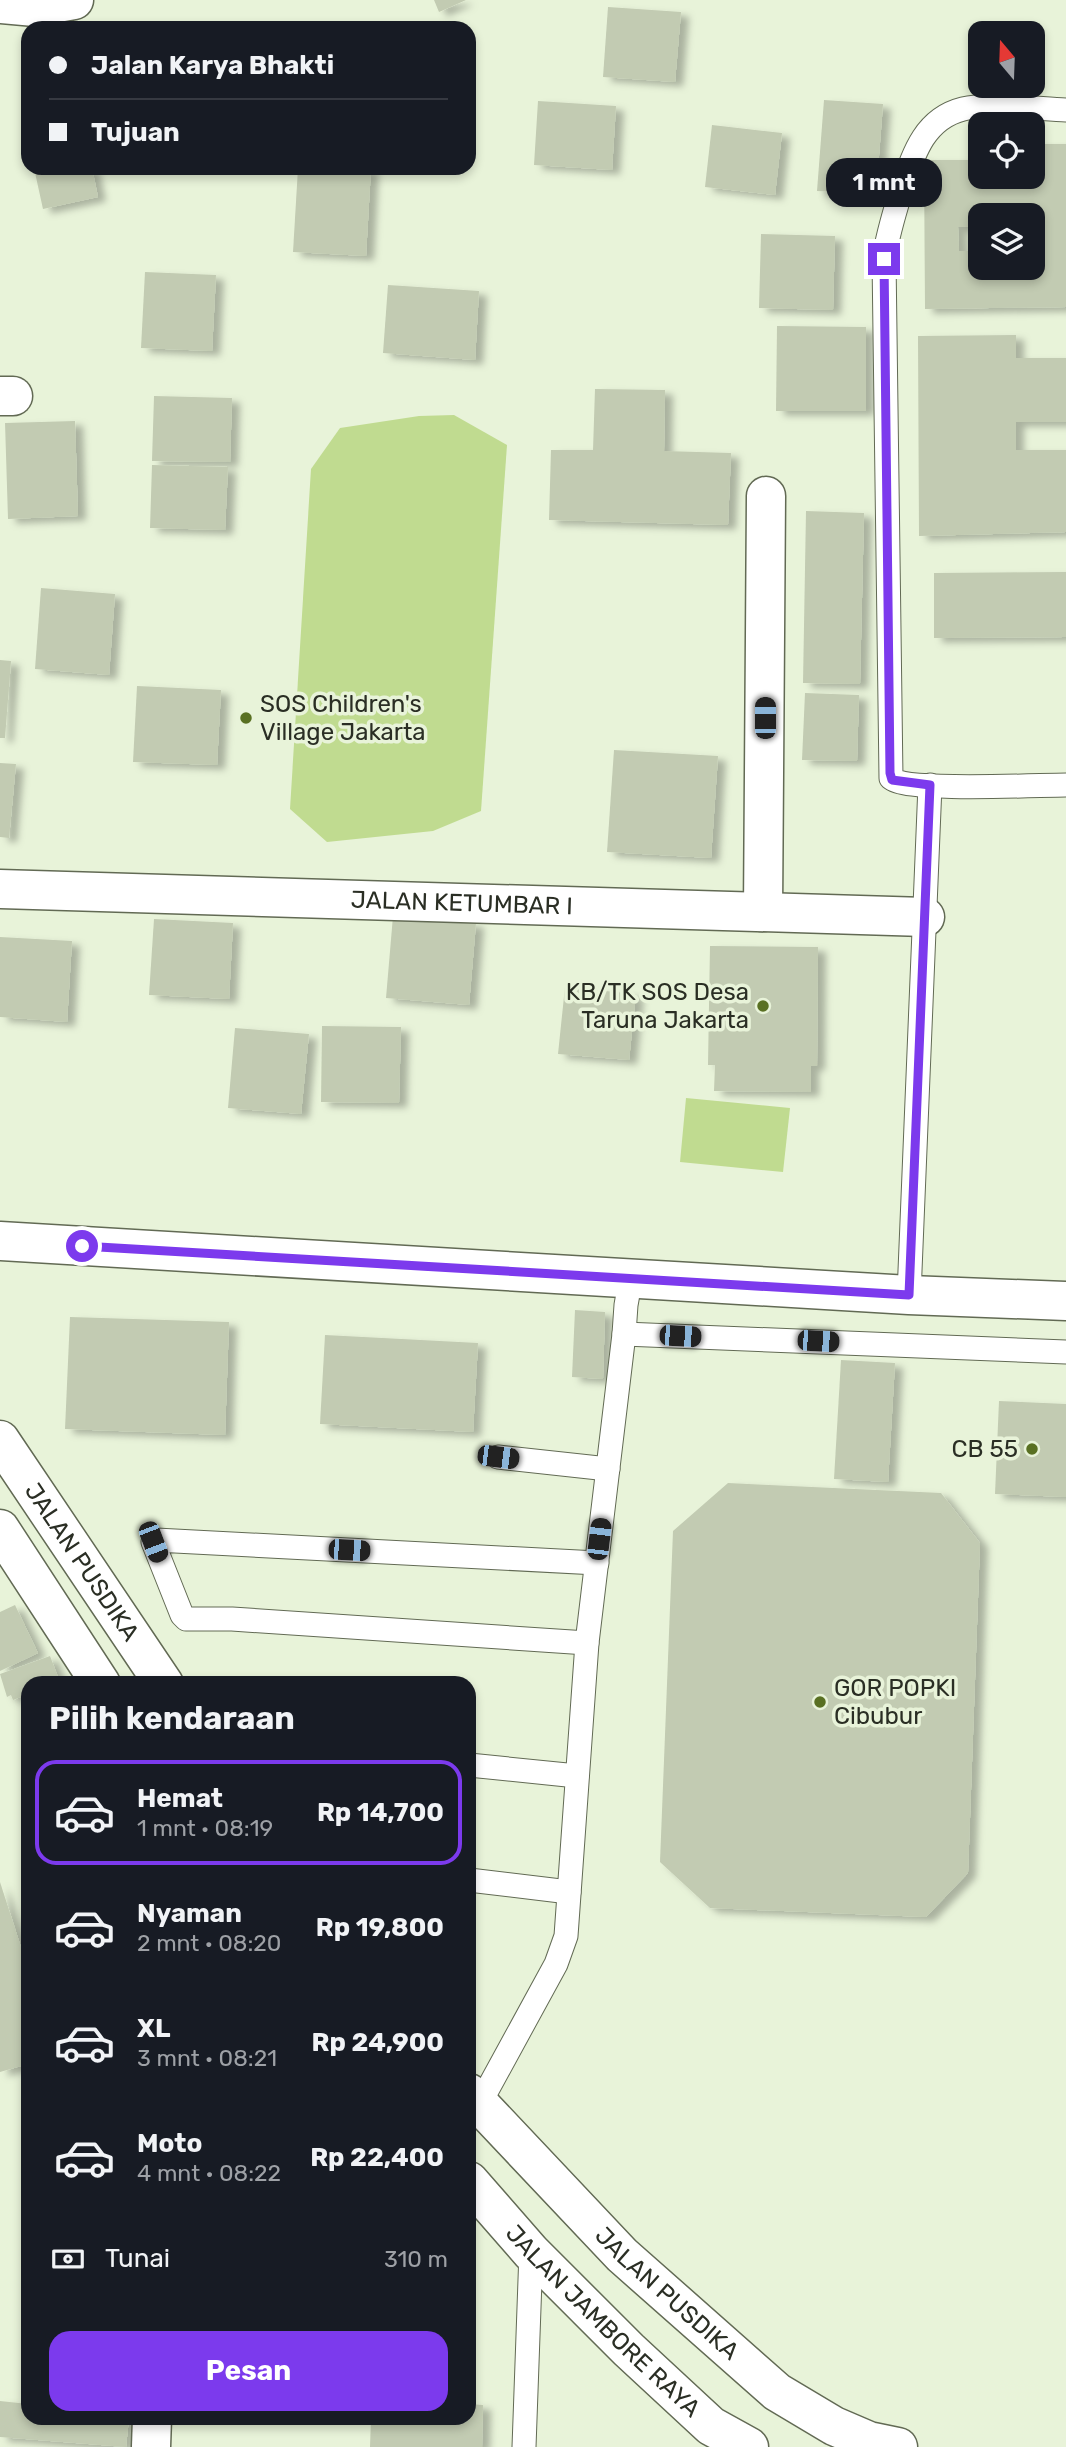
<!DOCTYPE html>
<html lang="id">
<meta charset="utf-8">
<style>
body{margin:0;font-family:Rubik,sans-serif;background:#20242c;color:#f1f3f6;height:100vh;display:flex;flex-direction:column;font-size:26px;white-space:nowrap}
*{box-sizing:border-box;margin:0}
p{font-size:23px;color:#9ea1a6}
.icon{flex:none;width:38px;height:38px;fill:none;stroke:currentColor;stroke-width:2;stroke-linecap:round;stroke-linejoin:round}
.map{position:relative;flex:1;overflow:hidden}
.panel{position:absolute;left:21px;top:1676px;width:455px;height:749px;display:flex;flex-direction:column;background:#171b24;border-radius:21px;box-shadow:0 4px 10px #0003}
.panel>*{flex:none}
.banner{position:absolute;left:21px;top:21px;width:455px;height:154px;border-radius:21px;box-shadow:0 4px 10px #0003;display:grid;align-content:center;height:154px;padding:0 28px;background:#171b24}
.needle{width:46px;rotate:341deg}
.fabs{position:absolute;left:968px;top:21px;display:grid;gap:14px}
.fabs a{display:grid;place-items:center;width:77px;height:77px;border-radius:14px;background:#171b24;box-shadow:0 4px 10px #0003;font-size:35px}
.end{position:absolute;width:32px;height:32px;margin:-16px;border:9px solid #7c3aed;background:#fff;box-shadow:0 0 0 4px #fff}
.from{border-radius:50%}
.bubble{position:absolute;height:49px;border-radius:21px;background:#171b24;box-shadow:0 4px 10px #0003;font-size:23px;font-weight:700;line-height:49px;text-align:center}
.car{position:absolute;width:21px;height:42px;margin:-21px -10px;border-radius:9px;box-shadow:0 0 5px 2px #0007;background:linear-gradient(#222 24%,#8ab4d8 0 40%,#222 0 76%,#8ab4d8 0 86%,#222 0)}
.banner b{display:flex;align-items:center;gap:24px;height:66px;font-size:26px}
.banner b+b{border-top:2px solid #363941}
.banner i{width:18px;height:18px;background:#f1f3f6}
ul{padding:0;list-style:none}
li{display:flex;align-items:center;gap:21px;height:105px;margin:0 14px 10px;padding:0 14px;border:4px solid transparent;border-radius:21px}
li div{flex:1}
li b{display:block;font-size:26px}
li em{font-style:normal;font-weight:700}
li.current{border-color:#7c3aed}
li>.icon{width:63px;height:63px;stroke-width:1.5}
h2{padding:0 28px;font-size:32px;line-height:84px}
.pay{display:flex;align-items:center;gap:18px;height:77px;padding:0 28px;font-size:26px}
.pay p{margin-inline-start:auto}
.primary-button{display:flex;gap:14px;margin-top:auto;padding:14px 28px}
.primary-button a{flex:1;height:80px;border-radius:21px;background:#7c3aed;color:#fff;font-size:28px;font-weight:700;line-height:80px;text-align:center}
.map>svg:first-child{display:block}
.green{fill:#c0db90}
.building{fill:#c2cbb2;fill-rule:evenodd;filter:url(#shadow)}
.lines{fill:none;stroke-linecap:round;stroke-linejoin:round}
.service-casing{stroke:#626a54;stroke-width:25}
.minor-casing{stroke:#626a54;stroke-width:41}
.tertiary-casing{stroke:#626a54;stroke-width:41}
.service{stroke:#fff;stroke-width:23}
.minor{stroke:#fff;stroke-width:38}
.tertiary{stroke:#fff;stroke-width:38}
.route{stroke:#7c3aed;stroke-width:9}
.poi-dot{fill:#597022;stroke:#e8f3d9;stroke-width:2.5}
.labels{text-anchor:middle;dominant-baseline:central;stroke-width:7;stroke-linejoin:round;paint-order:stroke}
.poi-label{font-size:24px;fill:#2a2e24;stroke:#e8f3d9;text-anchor:start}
.street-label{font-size:24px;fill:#2a2e24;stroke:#e8f3d9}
</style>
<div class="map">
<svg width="1066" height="2447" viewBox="0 0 1066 2447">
<defs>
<filter id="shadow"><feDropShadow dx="8" dy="4.5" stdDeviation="3.5" flood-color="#0004"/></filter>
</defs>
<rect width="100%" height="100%" fill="#e8f3d9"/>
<!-- green -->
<g class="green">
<path d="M454 415 507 445 481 811 433 831 327 842 290 809 311 469 340 428 419 416Z"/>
<path d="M686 1098 790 1108 783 1172 680 1162Z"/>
</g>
<!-- building -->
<g class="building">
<path d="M434 0H466L439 12Z"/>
<path d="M608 7 681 12 675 82 603 77Z"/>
<path d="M28 91V109H27L23 92Z"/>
<path d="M824 100 883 104 876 194 817 191Z"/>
<path d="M538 101 616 106 612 170 534 165Z"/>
<path d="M712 125 782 133 775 195 705 187Z"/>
<path d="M1032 144H1066V307L925 309 924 160H980V177H1032ZM980 215H1032V268H980V251H959L958 227 980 226Z"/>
<path d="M34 168H92L98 197 43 209Z"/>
<path d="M298 168H371L366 256 293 252Z"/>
<path d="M761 234 835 236 833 310 759 308Z"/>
<path d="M145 272 216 275 212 351 141 348Z"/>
<path d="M388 285 479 291 475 360 383 353Z"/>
<path d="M777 326 866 327V411H776Z"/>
<path d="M1016 335V358H1066V422H1016V450H1066V532L919 536 918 336Z"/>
<path d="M595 389 665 390 664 451 731 453 728 525 549 520 551 450H593Z"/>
<path d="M154 396 232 398 230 462 152 461Z"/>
<path d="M75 421 78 516 8 519 5 423Z"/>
<path d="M152 465 228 467 225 530 150 528Z"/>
<path d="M806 511 864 513 860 684 803 683Z"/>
<path d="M1066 572V637L934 638V573Z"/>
<path d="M41 588 115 594 109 675 35 669Z"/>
<path d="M0 660 11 661 5 738H0Z"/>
<path d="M137 686 221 690 217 765 133 762Z"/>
<path d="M805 693 859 695 857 761 802 760Z"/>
<path d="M614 750 718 756 711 858 607 852Z"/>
<path d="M0 763 16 764 9 838 0 837Z"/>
<path d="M393 916 476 923 469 1005 386 998Z"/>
<path d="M154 919 233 923 229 999 149 995Z"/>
<path d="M0 937 72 941 67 1022 0 1017Z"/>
<path d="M710 946 818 947 817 1066H811V1092L714 1091 715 1065H708Z"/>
<path d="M565 987 636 994 629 1060 558 1054Z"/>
<path d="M322 1026 401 1027 399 1103 321 1102Z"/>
<path d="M235 1028 309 1034 301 1114 228 1108Z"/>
<path d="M575 1310 605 1312 603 1379 572 1377Z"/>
<path d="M70 1317 229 1322 225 1435 65 1429Z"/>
<path d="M325 1335 478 1343 473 1432 320 1424Z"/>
<path d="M841 1360 895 1363 888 1482 834 1479Z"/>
<path d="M999 1401 1066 1404V1497L995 1494Z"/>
<path d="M728 1483 941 1493 980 1543 968 1873 926 1917 710 1908 660 1862 673 1531Z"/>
<path d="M15 1605 38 1653 0 1671V1612Z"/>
<path d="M50 1656 58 1677 41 1684H28V1694L13 1700 11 1695 7 1697 0 1674Z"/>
<path d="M0 1882 28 1969V2064L0 2072Z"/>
<path d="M0 2401 28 2404V2418H129L126 2447 0 2437Z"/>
<path d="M469 2404 483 2405 482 2447H370L371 2418H469Z"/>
</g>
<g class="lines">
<defs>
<g id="service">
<path d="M1066 110C1039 109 988 103 963 109 923 119 913 156 901 191 894 214 887 236 884 259L891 778C906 792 1037 785 1066 785"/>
<path d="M909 1295 930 785"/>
<path d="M624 1334 1066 1352"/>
<path d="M498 1457 608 1469"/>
<path d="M587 1643 232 1619H186L182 1615 153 1542 156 1540 597 1563"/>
<path d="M469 1765 577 1776"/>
<path d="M469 1880 569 1892"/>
<path d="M479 2105 556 1964 566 1936 587 1643 624 1334 626 1305 631 1277"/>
<path d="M524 2447 531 2252"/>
</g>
<g id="minor">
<path d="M0 4 35 7 74 0"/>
<path d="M0 396H13"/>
<path id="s1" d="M0 889 925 917"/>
<path d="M763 912 766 496"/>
</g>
<g id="tertiary">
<path d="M0 1241 909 1295 1066 1301"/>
<path id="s2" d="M0 1440 164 1684"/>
<path d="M0 1529 101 1684"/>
<path id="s3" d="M469 2093 622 2255 777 2392 834 2426 869 2441 898 2447"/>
<path id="s4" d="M469 2181 531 2252 629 2350 711 2426 749 2447"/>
<path d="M151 2447 152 2418"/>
</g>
</defs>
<!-- service casing -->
<use href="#service" class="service-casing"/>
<!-- minor casing -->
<use href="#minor" class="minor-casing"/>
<!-- tertiary casing -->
<use href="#tertiary" class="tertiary-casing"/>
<!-- service -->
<use href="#service" class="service"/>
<!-- minor -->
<use href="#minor" class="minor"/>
<!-- tertiary -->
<use href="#tertiary" class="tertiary"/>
</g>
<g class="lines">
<!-- route -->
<path class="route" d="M82 1246 909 1295 930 785 892 780 890 773 884 259"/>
</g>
<!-- markers -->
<g class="poi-dot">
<circle cx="246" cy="718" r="7"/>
<circle cx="763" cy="1006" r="7"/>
<circle cx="1032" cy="1449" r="7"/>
<circle cx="820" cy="1702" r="7"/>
</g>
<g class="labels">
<!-- poi labels -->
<g class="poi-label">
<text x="260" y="704">SOS Children's<tspan x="260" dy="28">Village Jakarta</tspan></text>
<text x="749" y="992" text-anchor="end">KB/TK SOS Desa<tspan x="749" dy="28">Taruna Jakarta</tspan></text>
<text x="1018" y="1449" text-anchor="end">CB 55</text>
<text x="834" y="1688">GOR POPKI<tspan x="834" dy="28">Cibubur</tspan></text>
</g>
<!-- street labels -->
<g class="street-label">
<text stroke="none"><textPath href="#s1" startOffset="462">JALAN KETUMBAR I</textPath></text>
<text stroke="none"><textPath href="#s2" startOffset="147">JALAN PUSDIKA</textPath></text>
<text stroke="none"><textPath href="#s3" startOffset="282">JALAN PUSDIKA</textPath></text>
<text stroke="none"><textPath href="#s4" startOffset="194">JALAN JAMBORE RAYA</textPath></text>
</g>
</g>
</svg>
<div class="fabs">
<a><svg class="needle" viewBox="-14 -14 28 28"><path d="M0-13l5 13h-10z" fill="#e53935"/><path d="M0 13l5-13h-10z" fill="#9ea1a6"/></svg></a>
<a><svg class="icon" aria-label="locate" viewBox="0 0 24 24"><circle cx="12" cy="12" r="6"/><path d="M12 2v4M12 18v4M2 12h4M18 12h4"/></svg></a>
<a><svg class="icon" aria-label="layers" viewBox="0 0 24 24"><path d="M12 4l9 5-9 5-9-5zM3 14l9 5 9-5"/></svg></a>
</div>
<i class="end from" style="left:82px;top:1246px"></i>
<i class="end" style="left:884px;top:259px"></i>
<div class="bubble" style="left:826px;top:158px;width:116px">1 mnt</div>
<i class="car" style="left:765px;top:718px;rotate:0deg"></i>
<i class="car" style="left:680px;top:1336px;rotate:93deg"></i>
<i class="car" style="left:818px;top:1341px;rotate:93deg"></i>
<i class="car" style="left:498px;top:1457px;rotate:97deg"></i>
<i class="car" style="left:599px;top:1539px;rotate:7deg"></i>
<i class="car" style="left:153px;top:1542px;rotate:159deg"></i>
<i class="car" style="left:349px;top:1550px;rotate:93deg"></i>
<div class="banner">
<b><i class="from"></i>Jalan Karya Bhakti</b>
<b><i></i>Tujuan</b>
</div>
<section class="panel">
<h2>Pilih kendaraan</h2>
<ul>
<li class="current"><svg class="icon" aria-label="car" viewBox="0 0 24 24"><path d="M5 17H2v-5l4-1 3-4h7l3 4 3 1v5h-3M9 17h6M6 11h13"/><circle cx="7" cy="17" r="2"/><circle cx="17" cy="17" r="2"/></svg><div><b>Hemat</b><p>1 mnt · 08:19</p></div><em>Rp 14,700</em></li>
<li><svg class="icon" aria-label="car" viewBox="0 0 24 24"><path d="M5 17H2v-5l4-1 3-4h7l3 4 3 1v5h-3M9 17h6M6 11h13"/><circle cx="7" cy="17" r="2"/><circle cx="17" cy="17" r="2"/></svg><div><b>Nyaman</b><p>2 mnt · 08:20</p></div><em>Rp 19,800</em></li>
<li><svg class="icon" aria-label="car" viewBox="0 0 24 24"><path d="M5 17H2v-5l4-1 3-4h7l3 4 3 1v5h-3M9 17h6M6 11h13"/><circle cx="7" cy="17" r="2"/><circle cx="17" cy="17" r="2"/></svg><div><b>XL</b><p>3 mnt · 08:21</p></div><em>Rp 24,900</em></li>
<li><svg class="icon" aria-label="car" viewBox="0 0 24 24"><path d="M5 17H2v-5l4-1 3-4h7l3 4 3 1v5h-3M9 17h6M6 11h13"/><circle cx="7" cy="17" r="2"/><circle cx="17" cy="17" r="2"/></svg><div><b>Moto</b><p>4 mnt · 08:22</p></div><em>Rp 22,400</em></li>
</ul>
<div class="pay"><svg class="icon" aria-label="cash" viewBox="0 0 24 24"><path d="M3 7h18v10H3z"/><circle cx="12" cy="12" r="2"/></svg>Tunai<p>310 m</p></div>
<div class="primary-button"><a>Pesan</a></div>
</section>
</div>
